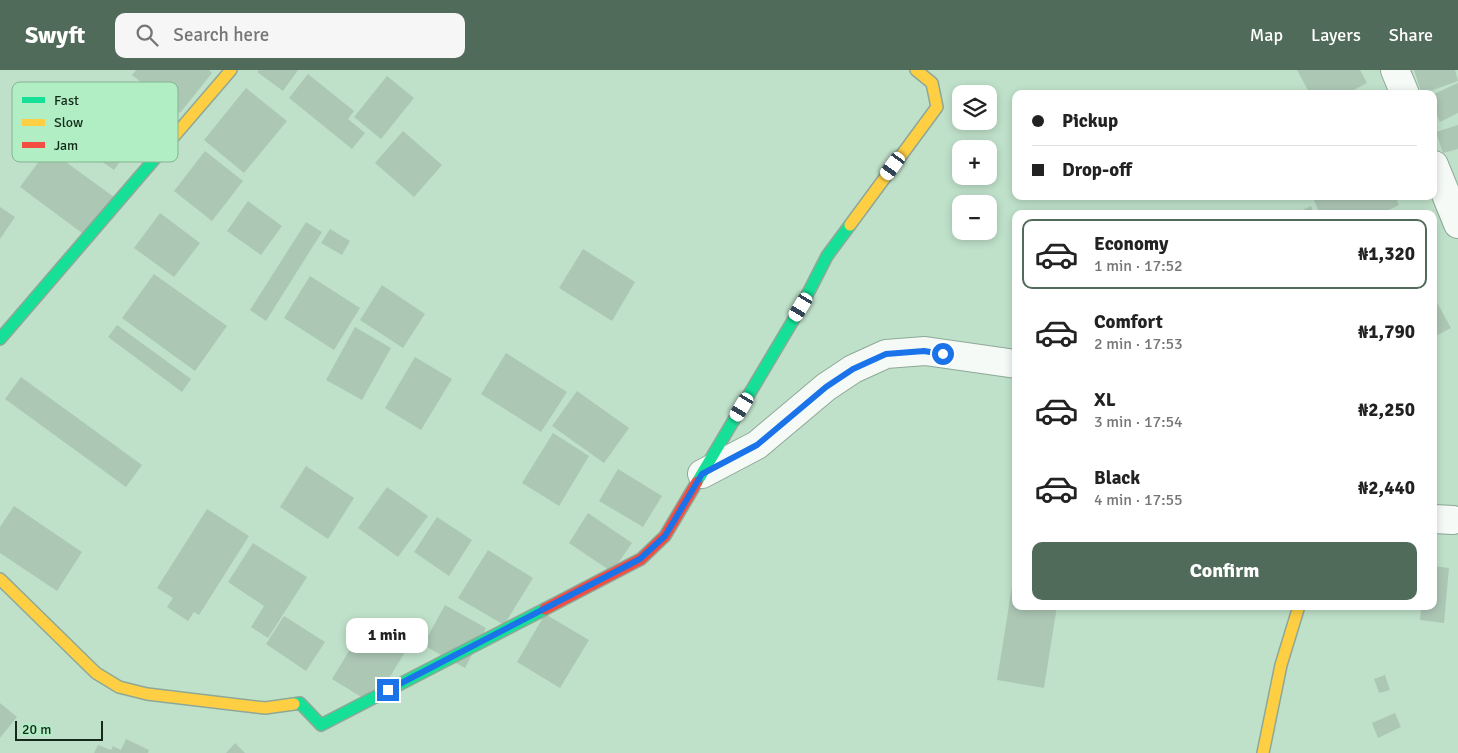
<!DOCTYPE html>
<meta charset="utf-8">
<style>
body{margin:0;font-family:Signika,sans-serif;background:#f6f6f6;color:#222;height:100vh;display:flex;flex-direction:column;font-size:19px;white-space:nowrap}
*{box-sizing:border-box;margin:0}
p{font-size:16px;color:#767676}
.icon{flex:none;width:28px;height:28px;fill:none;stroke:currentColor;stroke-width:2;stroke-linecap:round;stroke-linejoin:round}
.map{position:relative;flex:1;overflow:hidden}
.panel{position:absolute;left:1012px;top:140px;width:425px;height:400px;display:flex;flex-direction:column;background:#fff;border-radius:10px;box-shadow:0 2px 8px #0003}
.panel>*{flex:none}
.guide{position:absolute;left:1012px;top:20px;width:425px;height:110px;border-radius:10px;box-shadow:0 2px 8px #0003;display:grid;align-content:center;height:110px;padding:0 20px;background:#fff}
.fabs{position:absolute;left:952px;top:15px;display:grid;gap:10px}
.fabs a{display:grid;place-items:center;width:45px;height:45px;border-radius:10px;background:#fff;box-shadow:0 2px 8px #0003;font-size:25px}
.scale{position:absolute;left:15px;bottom:12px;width:88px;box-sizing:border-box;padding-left:5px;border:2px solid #142b1c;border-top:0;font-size:14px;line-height:18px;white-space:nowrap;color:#142b1c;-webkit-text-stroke:4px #b2eec4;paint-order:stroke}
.end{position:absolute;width:22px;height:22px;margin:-11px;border:6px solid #1a73e8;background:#fff;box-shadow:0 0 0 2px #fff}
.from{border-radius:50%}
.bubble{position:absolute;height:35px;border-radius:10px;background:#fff;box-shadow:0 2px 8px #0003;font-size:16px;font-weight:700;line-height:35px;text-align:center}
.car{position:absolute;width:15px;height:30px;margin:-15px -8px;border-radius:6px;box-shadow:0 0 4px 1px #0007;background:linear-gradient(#fff 24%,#345 0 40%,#fff 0 76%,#345 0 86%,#fff 0)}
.guide b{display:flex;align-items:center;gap:18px;height:48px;font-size:19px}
.guide b+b{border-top:1px solid #e0e0e0}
.guide i{width:12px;height:12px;background:#222}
ul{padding:9px 0 0;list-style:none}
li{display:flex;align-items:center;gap:15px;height:70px;margin:0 10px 8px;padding:0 10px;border:2px solid transparent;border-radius:10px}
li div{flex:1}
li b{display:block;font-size:19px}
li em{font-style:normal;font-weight:700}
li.active{border-color:#506b59}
li>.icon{width:45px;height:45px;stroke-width:1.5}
.primary-button{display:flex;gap:10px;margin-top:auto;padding:10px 20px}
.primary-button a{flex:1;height:58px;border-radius:10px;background:#506b59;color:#fff;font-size:20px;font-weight:700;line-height:58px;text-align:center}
header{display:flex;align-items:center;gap:30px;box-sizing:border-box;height:70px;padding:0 25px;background:#506b59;color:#fff}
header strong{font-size:24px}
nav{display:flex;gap:28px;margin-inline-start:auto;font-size:18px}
.search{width:350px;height:45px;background:#f6f6f6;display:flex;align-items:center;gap:12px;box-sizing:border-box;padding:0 18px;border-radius:10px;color:#767676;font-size:19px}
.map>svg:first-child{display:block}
.building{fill:#adc7b5}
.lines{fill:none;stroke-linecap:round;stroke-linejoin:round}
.street-casing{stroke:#8ea897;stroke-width:30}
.fast-casing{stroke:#8ea897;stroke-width:14}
.slow-casing{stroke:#8ea897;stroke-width:14}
.jam-casing{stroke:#8ea897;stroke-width:14}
.street{stroke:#f5faf7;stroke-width:28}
.fast{stroke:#16e098;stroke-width:11}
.slow{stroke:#ffcf43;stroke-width:11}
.jam{stroke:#f24e42;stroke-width:11}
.route{stroke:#1a73e8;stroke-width:6}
.key{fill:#b2eec4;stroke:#83b492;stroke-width:1}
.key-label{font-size:14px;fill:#142b1c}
</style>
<header>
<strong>Swyft</strong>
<div class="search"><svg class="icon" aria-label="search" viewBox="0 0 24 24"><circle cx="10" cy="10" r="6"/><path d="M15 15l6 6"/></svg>Search here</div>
<nav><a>Map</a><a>Layers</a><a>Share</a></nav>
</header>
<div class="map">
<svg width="1458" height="683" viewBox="0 0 1458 683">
<rect width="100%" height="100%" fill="#bfe1ca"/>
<!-- building -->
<g class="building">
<path d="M136 0H209L212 3 180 43 132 5Z"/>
<path d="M259 0H298L283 21 257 2Z"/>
<path d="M1297 0H1360L1367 13 1346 24H1310Z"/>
<path d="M1414 0H1455L1458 11 1422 24Z"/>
<path d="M308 4 354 41 348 49 365 63 352 79 289 28Z"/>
<path d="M387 6 414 28 381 69 354 47Z"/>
<path d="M1458 13V43L1440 52 1434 40V24Z"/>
<path d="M246 18 287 51 244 103 204 70Z"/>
<path d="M127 54 140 63 114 100 101 91Z"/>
<path d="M1458 55V79L1443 83 1436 62Z"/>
<path d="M403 61 442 95 414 127 375 93Z"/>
<path d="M48 79 114 127 86 166 20 117Z"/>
<path d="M205 81 243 111 212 151 174 121Z"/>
<path d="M1312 126H1395L1399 135 1380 144H1320Z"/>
<path d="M248 131 282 156 261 185 227 161Z"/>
<path d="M1311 136 1314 144H1294Z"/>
<path d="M0 137 15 147 0 169Z"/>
<path d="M160 143 200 173 174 207 134 178Z"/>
<path d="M306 152 322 162 266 251 250 240Z"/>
<path d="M330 159 350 171 342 185 321 173Z"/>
<path d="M583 179 635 212 612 251 559 218Z"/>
<path d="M154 204 227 256 195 301 122 248Z"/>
<path d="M310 206 360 238 334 280 284 248Z"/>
<path d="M382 215 425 244 403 278 360 250Z"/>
<path d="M1434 227 1451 258 1434 267Z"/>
<path d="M117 255 191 309 182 322 108 267Z"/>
<path d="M355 257 391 278 362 330 326 310Z"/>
<path d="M506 283 567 322 541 362 481 324Z"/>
<path d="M415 287 452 309 421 360 385 338Z"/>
<path d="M21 307 142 395 126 417 5 329Z"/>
<path d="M577 321 629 358 604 393 552 356Z"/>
<path d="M553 363 589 386 559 436 522 413Z"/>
<path d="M306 396 354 428 328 469 280 437Z"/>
<path d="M618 399 662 426 643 457 599 431Z"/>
<path d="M387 417 428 446 398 487 358 458Z"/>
<path d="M14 436 82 482 57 521 0 483V457Z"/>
<path d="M207 439 249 466 199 545 194 542 188 551 167 537 173 528 157 518Z"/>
<path d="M588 443 632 473 612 502 569 473Z"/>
<path d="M437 447 472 470 449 506 414 482Z"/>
<path d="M253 473 307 507 268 568 251 557 264 536 228 512Z"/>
<path d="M488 480 533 508 504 555 458 528Z"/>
<path d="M1434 496 1449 498 1444 553 1420 550 1421 539 1410 538 1434 536Z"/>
<path d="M1015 498 1016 536H1057L1044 618 997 610Z"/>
<path d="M445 535 486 558 465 598 423 575Z"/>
<path d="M545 544 589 570 560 618 517 592Z"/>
<path d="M284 546 325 572 306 601 266 574Z"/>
<path d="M366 553 407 579 373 634 332 609Z"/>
<path d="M1385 605 1390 620 1379 623 1374 609Z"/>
<path d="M0 633 17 647 0 668Z"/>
<path d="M1395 643 1401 657 1378 668 1372 653Z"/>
<path d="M126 669 149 680 148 683H94L98 675 111 680 113 676 121 680Z"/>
<path d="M235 673 245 683H226Z"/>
</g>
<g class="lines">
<defs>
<g id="street">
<path d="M1395 0 1405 24"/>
<path d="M1434 95 1458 154"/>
<path d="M702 404 757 375 826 317 853 299 886 284 925 281 1016 294"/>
<path d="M1434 449 1453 450"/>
</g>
<g id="fast">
<path d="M0 269 158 85"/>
<path d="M697 412 801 237 827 186 850 155"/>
<path d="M294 634 300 633 321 655 545 539"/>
</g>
<g id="slow">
<path d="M158 85 231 0"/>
<path d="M850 155 937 37 932 13 916 0"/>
<path d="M0 509 96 603 119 617 147 624 265 638 294 634"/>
<path d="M1263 683 1281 595 1299 536"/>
</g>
<path id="jam" d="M545 539 641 489 665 466 697 412"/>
</defs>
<!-- street casing -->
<use href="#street" class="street-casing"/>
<!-- fast casing -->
<use href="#fast" class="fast-casing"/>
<!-- slow casing -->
<use href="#slow" class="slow-casing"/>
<!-- jam casing -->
<use href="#jam" class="jam-casing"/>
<!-- street -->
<use href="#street" class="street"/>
<!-- fast -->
<use href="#fast" class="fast"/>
<!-- slow -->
<use href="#slow" class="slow"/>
<!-- jam -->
<use href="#jam" class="jam"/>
</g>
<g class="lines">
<!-- route -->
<path class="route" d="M388 620 640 489 665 466 702 404 757 375 826 317 853 299 886 284 924 281 943 284"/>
</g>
<!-- legend -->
<rect x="12" y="12" width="166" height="80" rx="8" class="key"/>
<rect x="22" y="27" width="23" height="6" fill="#16e098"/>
<rect x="22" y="49" width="23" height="7" fill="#ffcf43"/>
<rect x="22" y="72" width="23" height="6" fill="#f24e42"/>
<g class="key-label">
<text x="54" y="35">Fast</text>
<text x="54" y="57">Slow</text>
<text x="54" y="80">Jam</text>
</g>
</svg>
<div class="fabs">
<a><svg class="icon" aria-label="layers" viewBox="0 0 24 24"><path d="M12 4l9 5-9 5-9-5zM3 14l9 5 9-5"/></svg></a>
<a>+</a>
<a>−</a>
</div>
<div class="scale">20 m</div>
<i class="end from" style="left:943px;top:284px"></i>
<i class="end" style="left:388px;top:620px"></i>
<div class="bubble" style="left:346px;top:548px;width:82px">1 min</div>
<i class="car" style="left:893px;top:96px;rotate:216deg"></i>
<i class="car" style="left:801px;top:237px;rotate:211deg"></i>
<i class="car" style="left:742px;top:337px;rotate:211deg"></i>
<div class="guide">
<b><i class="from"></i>Pickup</b>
<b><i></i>Drop-off</b>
</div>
<section class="panel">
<ul>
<li class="active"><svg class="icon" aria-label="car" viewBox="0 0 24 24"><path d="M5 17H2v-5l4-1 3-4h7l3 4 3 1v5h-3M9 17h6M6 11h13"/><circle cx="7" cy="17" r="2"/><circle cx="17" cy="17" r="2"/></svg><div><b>Economy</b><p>1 min · 17:52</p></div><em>₦1,320</em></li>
<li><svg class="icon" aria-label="car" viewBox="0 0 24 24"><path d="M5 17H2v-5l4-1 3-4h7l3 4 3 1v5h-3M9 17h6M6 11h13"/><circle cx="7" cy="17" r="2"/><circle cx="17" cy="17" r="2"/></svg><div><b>Comfort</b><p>2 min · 17:53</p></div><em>₦1,790</em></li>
<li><svg class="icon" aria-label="car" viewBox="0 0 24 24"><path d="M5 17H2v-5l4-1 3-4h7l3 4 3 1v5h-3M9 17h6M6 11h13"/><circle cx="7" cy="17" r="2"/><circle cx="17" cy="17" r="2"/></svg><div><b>XL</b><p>3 min · 17:54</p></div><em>₦2,250</em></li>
<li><svg class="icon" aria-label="car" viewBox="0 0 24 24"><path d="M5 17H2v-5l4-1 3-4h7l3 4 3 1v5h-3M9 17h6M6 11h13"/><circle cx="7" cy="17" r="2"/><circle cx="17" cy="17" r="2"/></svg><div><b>Black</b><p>4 min · 17:55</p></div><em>₦2,440</em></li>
</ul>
<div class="primary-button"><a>Confirm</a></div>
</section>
</div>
